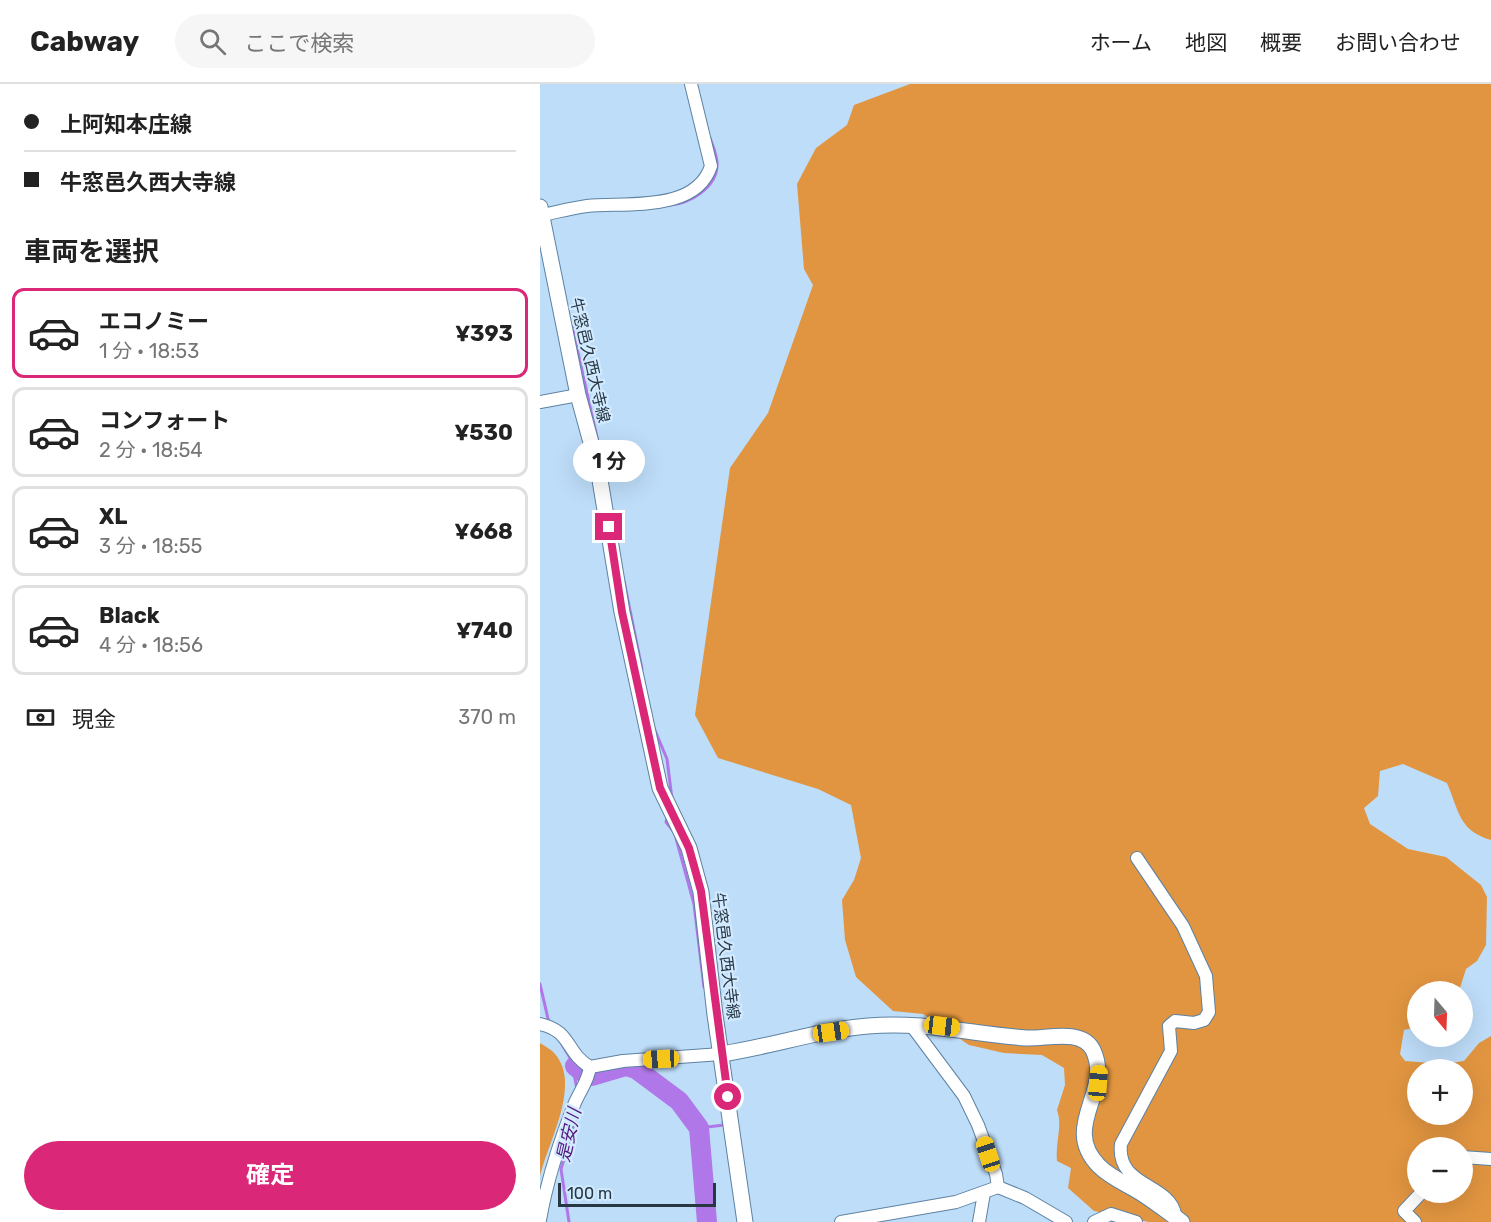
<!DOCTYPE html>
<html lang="ja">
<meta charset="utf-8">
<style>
body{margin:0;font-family:Rubik,"Noto Sans JP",sans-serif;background:#f6f6f6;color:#222;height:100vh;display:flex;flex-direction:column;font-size:22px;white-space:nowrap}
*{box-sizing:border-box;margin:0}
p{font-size:20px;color:#767676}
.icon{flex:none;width:33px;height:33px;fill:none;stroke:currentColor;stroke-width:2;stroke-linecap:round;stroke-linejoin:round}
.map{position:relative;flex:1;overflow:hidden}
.details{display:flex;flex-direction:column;background:#fff;width:540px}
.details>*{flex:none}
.hud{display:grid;align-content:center;height:132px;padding:0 24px;background:#fff}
.needle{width:39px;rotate:161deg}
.buttons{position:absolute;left:867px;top:897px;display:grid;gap:12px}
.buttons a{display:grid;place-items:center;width:66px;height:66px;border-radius:50%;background:#fff;box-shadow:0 6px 24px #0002;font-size:30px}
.scale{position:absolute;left:18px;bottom:15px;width:158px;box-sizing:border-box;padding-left:6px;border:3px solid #273744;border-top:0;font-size:16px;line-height:21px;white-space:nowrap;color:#273744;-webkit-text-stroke:4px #d2eaff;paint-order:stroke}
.end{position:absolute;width:27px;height:27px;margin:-14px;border:8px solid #db2777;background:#fff;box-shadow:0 0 0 3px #fff}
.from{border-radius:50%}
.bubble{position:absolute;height:42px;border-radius:21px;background:#fff;box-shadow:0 6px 24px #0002;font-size:20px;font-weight:700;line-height:42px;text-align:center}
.car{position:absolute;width:18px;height:36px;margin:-18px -9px;border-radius:8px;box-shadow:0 0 4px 2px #0007;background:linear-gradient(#f5c518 24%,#345 0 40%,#f5c518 0 76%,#345 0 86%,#f5c518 0)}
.hud b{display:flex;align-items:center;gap:21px;height:57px;font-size:22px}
.hud b+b{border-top:2px solid #e0e0e0}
.hud i{width:15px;height:15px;background:#222}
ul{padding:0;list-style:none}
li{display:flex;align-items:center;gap:18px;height:90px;margin:0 12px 9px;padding:0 12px;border:3px solid #e0e0e0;border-radius:12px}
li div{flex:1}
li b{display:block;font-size:22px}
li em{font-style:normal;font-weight:700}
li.active{border-color:#db2777}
li>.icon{width:54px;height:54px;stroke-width:1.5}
h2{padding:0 24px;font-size:27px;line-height:72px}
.pay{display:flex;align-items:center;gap:15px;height:66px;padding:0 24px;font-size:22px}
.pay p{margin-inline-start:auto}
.button{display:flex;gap:12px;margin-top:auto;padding:12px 24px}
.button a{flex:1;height:69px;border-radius:36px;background:#db2777;color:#fff;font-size:24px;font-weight:700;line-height:69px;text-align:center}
header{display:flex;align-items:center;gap:36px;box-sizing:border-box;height:84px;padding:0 30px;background:#fff;border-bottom:2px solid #e0e0e0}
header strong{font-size:28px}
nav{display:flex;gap:33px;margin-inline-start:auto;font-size:21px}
.search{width:420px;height:54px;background:#f6f6f6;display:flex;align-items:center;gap:15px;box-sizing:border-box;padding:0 21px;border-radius:33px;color:#767676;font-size:22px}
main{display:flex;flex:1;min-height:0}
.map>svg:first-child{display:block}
.forest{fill:#e19540;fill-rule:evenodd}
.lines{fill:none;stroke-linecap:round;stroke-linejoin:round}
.stream{stroke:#af77e7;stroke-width:3}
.river{stroke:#af77e7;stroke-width:20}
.minor-casing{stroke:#5d82a2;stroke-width:14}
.major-casing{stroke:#5d82a2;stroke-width:17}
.minor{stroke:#fff;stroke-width:12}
.major{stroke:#fff;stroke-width:15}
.route{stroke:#db2777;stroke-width:8}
.labels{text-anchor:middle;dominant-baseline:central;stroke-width:4.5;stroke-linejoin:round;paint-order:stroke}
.street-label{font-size:16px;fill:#273744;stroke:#d2eaff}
.water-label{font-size:18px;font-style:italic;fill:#531a7e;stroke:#d2eaff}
</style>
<header>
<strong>Cabway</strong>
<div class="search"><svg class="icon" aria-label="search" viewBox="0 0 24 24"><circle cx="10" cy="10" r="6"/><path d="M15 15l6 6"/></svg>ここで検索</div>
<nav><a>ホーム</a><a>地図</a><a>概要</a><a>お問い合わせ</a></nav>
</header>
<main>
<section class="details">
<div class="hud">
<b><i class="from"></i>上阿知本庄線</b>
<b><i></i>牛窓邑久西大寺線</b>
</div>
<h2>車両を選択</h2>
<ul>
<li class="active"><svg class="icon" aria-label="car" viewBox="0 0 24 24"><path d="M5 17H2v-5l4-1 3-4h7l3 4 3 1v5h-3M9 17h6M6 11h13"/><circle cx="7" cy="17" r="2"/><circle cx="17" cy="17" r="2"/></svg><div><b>エコノミー</b><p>1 分 · 18:53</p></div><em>¥393</em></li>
<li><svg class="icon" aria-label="car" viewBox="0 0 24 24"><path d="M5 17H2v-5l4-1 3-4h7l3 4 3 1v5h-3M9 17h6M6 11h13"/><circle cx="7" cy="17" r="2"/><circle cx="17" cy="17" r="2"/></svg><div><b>コンフォート</b><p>2 分 · 18:54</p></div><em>¥530</em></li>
<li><svg class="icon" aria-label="car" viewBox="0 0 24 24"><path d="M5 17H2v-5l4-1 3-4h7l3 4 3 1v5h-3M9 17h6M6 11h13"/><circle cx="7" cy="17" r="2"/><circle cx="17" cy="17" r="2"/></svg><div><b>XL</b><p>3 分 · 18:55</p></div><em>¥668</em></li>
<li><svg class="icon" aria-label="car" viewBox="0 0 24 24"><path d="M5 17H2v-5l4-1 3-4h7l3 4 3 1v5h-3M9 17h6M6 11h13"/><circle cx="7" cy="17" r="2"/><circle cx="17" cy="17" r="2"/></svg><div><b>Black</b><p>4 分 · 18:56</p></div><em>¥740</em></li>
</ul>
<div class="pay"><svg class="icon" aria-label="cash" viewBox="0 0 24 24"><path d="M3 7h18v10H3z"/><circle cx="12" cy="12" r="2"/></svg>現金<p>370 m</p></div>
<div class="button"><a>確定</a></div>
</section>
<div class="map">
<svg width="951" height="1138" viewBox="0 0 951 1138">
<rect width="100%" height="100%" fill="#beddf9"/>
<!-- forest -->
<g class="forest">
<path d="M370 0H951V756C919 747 919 727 907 699L863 680 840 687 838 712 824 724 830 740 868 765 906 773 941 801 947 813 946 861 937 877 926 885 919 907 878 908 877 943 864 946 860 970 865 977 903 980 924 977 939 959 951 952V1138H609L554 1127 528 1104 531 1084 517 1077C515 1058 523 1043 517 1026L525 1001 524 984 502 971 464 969 429 961 383 930 353 927 316 893 305 856 302 816 314 796 321 774 311 721 278 705 178 674 155 631 190 384 228 329 273 201 264 185 257 100 276 64 307 41 314 21ZM878 986H922V1030H878ZM878 1064H922V1108H878Z"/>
<path d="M0 959C5 962 12 966 15 970 42 1001 7 1060 0 1093Z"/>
</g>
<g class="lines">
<!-- stream -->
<g class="stream">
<path d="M130 121C149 120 176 104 177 82 178 73 173 62 170 54"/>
<path d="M32 242 58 358"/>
<path d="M84 497 102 585"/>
<path d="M114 644 127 675 132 715"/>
<path d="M127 734 126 738 134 748"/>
<path d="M136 754 154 820 164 903"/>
<path d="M0 900 9 939"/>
<path d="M20 957 35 982 34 990 37 1005"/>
<path d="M159 1044 184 1041 183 1038"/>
<path d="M29 1138 21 1085 37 1030"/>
</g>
<!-- river -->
<path class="river" d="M35 982 45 990 52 992 86 982 96 985 139 1017 159 1044 167 1138"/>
<defs>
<g id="minor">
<path d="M2 131C17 128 32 124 47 122 85 118 156 129 171 82L151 0"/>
<path d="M0 318 38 311"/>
<path d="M597 774 643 842 666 892 669 928 664 936 654 939 635 937 629 942 631 967 581 1060C576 1103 629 1099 635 1130"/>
<path d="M0 940C32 947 25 968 50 983L83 977 181 970"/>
<path d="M922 1073 951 1075"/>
<path d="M458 1103 485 1114 526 1138"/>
<path d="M0 1136C7 1096 19 1059 34 1021 39 1008 48 998 50 983"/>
<path d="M301 1138 416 1118 458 1103 456 1090 438 1041 424 1012 371 941"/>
<path d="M439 1138 444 1109"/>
<path d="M554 1138 571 1130 596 1138"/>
<path d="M875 1138 864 1127 882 1108"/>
</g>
<g id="major">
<path d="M0 123 38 311 58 384 82 528 120 704 149 764 161 808 175 931 205 1138"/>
<path d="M181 970C230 963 278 946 328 942 382 937 433 950 486 954 507 955 542 944 553 966 573 1008 520 1042 559 1082 571 1094 587 1100 601 1109 615 1118 628 1128 642 1138"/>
</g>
</defs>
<!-- minor casing -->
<use href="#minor" class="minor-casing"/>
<!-- major casing -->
<use href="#major" class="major-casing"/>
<!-- minor -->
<use href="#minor" class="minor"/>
<!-- major -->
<use href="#major" class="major"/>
</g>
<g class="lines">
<!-- route -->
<path class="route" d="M69 443 82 528 120 704 149 764 161 807 188 1013"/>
</g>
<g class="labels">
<!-- street labels -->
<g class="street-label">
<text transform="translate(50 276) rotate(77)">牛窓邑久西大寺線</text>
<text transform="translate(186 872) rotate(83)">牛窓邑久西大寺線</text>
</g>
<!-- water labels -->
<g class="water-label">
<text transform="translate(29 1051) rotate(-77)">是安川</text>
</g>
</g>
</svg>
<div class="buttons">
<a><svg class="needle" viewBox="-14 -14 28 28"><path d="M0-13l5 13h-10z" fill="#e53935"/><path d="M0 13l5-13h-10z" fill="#767676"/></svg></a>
<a>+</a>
<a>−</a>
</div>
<div class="scale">100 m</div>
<i class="end from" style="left:188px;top:1013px"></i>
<i class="end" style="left:69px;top:443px"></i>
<div class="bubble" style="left:33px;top:356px;width:72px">1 分</div>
<i class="car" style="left:402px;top:942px;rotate:97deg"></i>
<i class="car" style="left:291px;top:948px;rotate:82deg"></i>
<i class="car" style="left:121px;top:975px;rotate:267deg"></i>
<i class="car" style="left:558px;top:999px;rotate:5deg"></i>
<i class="car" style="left:448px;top:1070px;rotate:342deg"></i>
</div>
</main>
